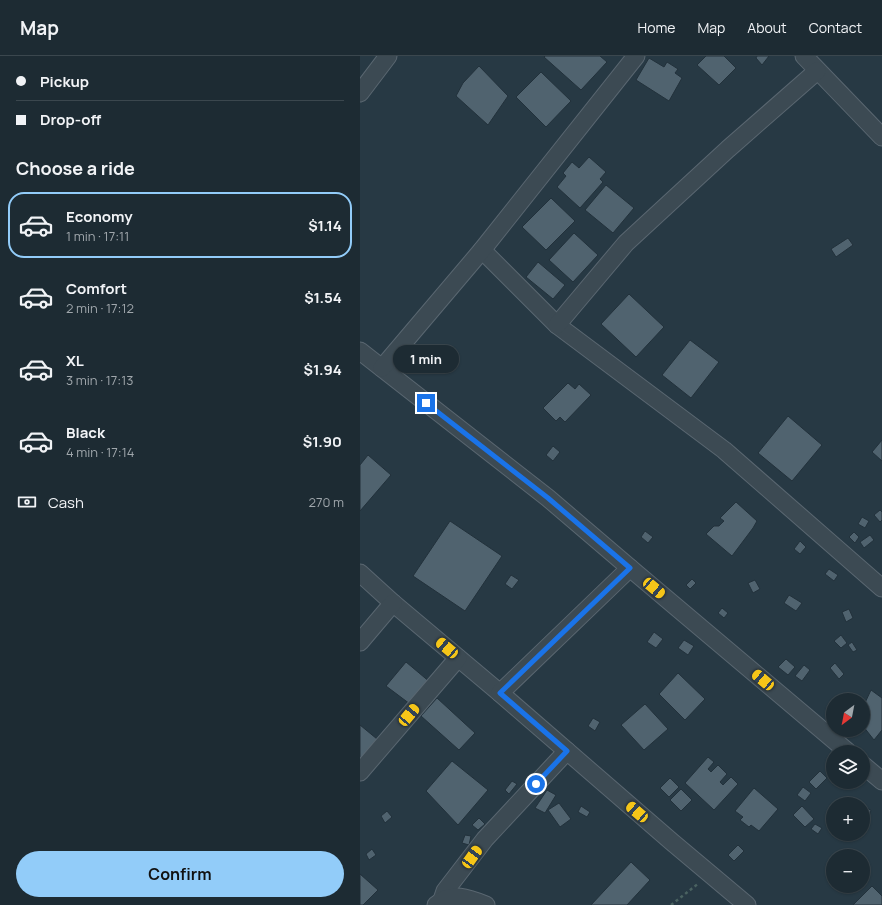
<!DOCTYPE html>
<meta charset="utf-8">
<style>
body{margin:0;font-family:Manrope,sans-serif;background:#25333b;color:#f1f3f6;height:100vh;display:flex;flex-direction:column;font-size:15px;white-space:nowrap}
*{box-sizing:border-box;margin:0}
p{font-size:13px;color:#a0a7ac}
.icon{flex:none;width:22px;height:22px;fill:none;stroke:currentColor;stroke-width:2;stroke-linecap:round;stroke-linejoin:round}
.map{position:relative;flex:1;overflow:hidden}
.panel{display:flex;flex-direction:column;background:#1d2b33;width:360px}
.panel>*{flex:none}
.banner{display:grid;align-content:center;height:88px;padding:0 16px;background:#1d2b33}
.needle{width:26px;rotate:212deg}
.buttons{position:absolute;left:466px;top:637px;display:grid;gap:8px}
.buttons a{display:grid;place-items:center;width:44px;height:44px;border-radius:50%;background:#1d2b33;box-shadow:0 1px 3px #0004,0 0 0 1px #3b474e;font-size:20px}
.end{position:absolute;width:18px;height:18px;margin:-9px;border:5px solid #1a73e8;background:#fff;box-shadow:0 0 0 2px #fff}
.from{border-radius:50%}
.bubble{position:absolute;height:28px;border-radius:14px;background:#1d2b33;box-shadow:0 1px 3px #0004,0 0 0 1px #3b474e;font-size:13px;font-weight:700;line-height:28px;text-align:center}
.car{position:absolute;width:12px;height:24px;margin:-12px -6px;border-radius:5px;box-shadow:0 0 3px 1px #0007;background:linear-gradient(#f5c518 24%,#345 0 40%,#f5c518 0 76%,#345 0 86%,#f5c518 0)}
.banner b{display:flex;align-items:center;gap:14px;height:38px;font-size:15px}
.banner b+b{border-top:1px solid #3b474e}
.banner i{width:10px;height:10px;background:#f1f3f6}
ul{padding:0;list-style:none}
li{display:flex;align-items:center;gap:12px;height:66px;margin:0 8px 6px;padding:0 8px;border:2px solid transparent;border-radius:16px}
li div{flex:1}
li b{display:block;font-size:15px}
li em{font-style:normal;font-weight:700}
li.on{border-color:#92ccf9}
li>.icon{width:36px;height:36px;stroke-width:1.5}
h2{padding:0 16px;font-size:18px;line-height:48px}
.pay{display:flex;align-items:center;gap:10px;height:44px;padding:0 16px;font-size:15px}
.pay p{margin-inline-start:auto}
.cta{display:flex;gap:8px;margin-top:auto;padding:8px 16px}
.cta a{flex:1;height:46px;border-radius:24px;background:#92ccf9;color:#111;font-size:16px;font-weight:700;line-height:46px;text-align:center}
header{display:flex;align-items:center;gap:24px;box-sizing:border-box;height:56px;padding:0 20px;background:#1d2b33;border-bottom:1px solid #3b474e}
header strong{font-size:19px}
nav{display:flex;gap:22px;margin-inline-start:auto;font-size:14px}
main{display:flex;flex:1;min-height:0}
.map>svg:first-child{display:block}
.building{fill:#50636f;stroke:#22313b}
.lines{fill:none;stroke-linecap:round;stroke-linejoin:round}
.minor-casing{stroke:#5a6771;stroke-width:19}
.path{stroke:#4a6261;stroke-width:2.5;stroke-dasharray:3 3;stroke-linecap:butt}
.minor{stroke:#3c4a53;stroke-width:17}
.route{stroke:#1a73e8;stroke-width:5}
</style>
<header>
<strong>Map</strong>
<nav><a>Home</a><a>Map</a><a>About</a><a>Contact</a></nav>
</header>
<main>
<section class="panel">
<div class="banner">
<b><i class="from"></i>Pickup</b>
<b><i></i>Drop-off</b>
</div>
<h2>Choose a ride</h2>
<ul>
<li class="on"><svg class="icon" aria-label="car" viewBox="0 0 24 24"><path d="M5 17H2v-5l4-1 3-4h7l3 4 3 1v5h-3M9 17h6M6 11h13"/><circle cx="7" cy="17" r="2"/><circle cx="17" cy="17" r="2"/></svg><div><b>Economy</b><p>1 min · 17:11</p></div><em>$1.14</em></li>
<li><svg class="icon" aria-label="car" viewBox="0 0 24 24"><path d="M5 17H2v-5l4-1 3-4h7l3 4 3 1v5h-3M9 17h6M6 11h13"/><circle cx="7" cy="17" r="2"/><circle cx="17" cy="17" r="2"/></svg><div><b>Comfort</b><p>2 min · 17:12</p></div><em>$1.54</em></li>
<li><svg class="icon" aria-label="car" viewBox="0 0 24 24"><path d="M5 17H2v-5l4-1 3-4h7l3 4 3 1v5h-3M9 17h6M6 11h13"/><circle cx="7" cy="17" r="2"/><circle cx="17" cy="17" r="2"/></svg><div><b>XL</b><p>3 min · 17:13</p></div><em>$1.94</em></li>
<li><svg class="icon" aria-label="car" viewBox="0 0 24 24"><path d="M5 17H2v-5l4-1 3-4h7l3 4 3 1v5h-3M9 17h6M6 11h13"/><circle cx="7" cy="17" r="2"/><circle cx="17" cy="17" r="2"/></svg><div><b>Black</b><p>4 min · 17:14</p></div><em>$1.90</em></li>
</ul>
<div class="pay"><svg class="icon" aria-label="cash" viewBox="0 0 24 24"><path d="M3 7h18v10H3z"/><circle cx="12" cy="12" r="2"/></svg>Cash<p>270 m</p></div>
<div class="cta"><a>Confirm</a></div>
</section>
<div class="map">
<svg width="522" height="849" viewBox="0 0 522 849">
<rect width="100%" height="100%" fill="#273944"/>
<!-- building -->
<g class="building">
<path d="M185 0H240L247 6 221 34 184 1Z"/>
<path d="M346 0H364L376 12 359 29 337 9Z"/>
<path d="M397 0H409L402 9 396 2Z"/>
<path d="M289 2 304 11 307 6 318 13 315 17 322 22 309 45 276 24Z"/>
<path d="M119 10 148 40 128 69 96 40 103 27Z"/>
<path d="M181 16 211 45 186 71 156 41Z"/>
<path d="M229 101 246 116 240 123 243 126 220 152 197 131 206 120 203 117 212 106 219 112Z"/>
<path d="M246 129 274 152 253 177 225 154Z"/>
<path d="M191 142 215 165 186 194 162 171Z"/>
<path d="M214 177 238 199 213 226 189 204Z"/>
<path d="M488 182 493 189 476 201 471 193Z"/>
<path d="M178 206 205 229 193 243 166 221Z"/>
<path d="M269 238 304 271 276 301 241 268Z"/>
<path d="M330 284 359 306 331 342 302 319Z"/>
<path d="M208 327 215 333 219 328 231 339 205 366 200 361 196 365 183 352Z"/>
<path d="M428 360 462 389 432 425 398 397Z"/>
<path d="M522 384V405L512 396Z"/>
<path d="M193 390 200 396 193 405 186 399Z"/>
<path d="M8 399 31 419 0 455V409Z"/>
<path d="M376 446 397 465 393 472 372 500 346 478 354 470H359L364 465 360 462Z"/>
<path d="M520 454 522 456V464L520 466 514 459Z"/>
<path d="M502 461 509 465 505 472 498 468Z"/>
<path d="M90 465 142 500 105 555 53 520Z"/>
<path d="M285 475 293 481 288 487 281 481Z"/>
<path d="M494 476 499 481 495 487 489 481Z"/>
<path d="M510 479 514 484 504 492 500 486Z"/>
<path d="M440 485 446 491 440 498 434 493Z"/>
<path d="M469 513 478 519 474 525 465 518Z"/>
<path d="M151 519 159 524 152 533 145 528Z"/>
<path d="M332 523 336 527 330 533 326 529Z"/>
<path d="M395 524 400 533 393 537 388 527Z"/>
<path d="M429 539 442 547 436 555 424 547Z"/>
<path d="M362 552 368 557 364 562 358 557Z"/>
<path d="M489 553 493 562 486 566 482 556Z"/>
<path d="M294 576 303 583 296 592 287 586Z"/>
<path d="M481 579 487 587 481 592 474 585Z"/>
<path d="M324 584 334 590 328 599 318 592Z"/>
<path d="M492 586 497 594 493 596 488 589Z"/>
<path d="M426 603 435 611 428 619 418 611Z"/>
<path d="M46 606 71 627 50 648 26 630Z"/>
<path d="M475 607 484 618 479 623 470 612Z"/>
<path d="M444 609 450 614 442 625 435 620Z"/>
<path d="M318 617 345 643 325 664 299 638Z"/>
<path d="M511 634 522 642V674L514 684 503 670V651Z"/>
<path d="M77 642 115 677 99 694 61 660Z"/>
<path d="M285 648 308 673 284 694 261 669Z"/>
<path d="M233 662 240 666 235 675 228 670Z"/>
<path d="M0 669 17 683 0 705Z"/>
<path d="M348 701 354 706 348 713 351 716 358 709 367 718 360 726 363 729 371 721 378 728 354 754 325 727Z"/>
<path d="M92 705 128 734 98 769 66 735Z"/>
<path d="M460 715 467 722 456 733 449 726Z"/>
<path d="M310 722 319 731 309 741 300 732Z"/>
<path d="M152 725 157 728 149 738 145 734Z"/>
<path d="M443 731 451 737 445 745 437 739Z"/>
<path d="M394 732 418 753 399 775 391 769 389 771 380 764 383 761 375 755Z"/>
<path d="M321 733 332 744 321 755 310 744Z"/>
<path d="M187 734 196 739 185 757 175 752Z"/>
<path d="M199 747 211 763 200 771 188 754Z"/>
<path d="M221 750 230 756 227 761 218 756Z"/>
<path d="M442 750 454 763 445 771 433 759Z"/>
<path d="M503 751 511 754 509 761 503 759Z"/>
<path d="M27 755 32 761 25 767 21 760Z"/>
<path d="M119 762 125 768 118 774 112 769Z"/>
<path d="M455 768 462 772 458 778 451 773Z"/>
<path d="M105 779 111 780 109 789 102 787Z"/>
<path d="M378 789 384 795 374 805 368 799Z"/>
<path d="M12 793 16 799 9 804 6 798Z"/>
<path d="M271 806 290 824 267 849H231Z"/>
<path d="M0 818 18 834 3 849H0Z"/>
<path d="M512 830 522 840V849H493Z"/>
</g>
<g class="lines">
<defs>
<g id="minor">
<path d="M444 0 522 81"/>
<path d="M0 37 28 0"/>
<path d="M122 194 197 269 364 394 522 532"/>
<path d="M197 269 266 187 368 93 457 15"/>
<path d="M0 295 188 442 270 512"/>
<path d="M22 312 122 194 276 0"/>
<path d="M0 517 33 547 140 637"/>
<path d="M0 586 33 547"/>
<path d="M503 709 522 725"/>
<path d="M0 716 98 602"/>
<path d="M82 844 85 835 125 783 207 695"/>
<path d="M76 849C91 835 109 842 126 849"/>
<path d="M387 849 312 786 140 637 270 512 488 696"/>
</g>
</defs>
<!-- minor casing -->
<use href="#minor" class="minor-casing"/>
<!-- path -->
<path class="path" d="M311 849 339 827"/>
<!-- minor -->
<use href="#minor" class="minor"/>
</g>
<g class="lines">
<!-- route -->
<path class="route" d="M66 347 188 442 270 512 140 637 207 695 176 728"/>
</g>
</svg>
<div class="buttons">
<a><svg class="needle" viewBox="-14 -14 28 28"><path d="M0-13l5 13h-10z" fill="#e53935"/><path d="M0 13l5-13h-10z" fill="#a0a7ac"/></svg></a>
<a><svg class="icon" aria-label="layers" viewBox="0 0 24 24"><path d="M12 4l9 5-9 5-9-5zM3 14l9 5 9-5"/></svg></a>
<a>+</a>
<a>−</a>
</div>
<i class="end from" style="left:176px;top:728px"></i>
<i class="end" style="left:66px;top:347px"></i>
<div class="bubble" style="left:33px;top:289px;width:66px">1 min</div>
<i class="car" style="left:294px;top:532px;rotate:130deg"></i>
<i class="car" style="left:87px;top:592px;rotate:310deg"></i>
<i class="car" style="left:403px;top:624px;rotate:310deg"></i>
<i class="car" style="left:49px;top:659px;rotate:40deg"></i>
<i class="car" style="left:277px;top:756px;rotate:311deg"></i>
<i class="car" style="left:112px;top:801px;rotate:36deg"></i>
</div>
</main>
